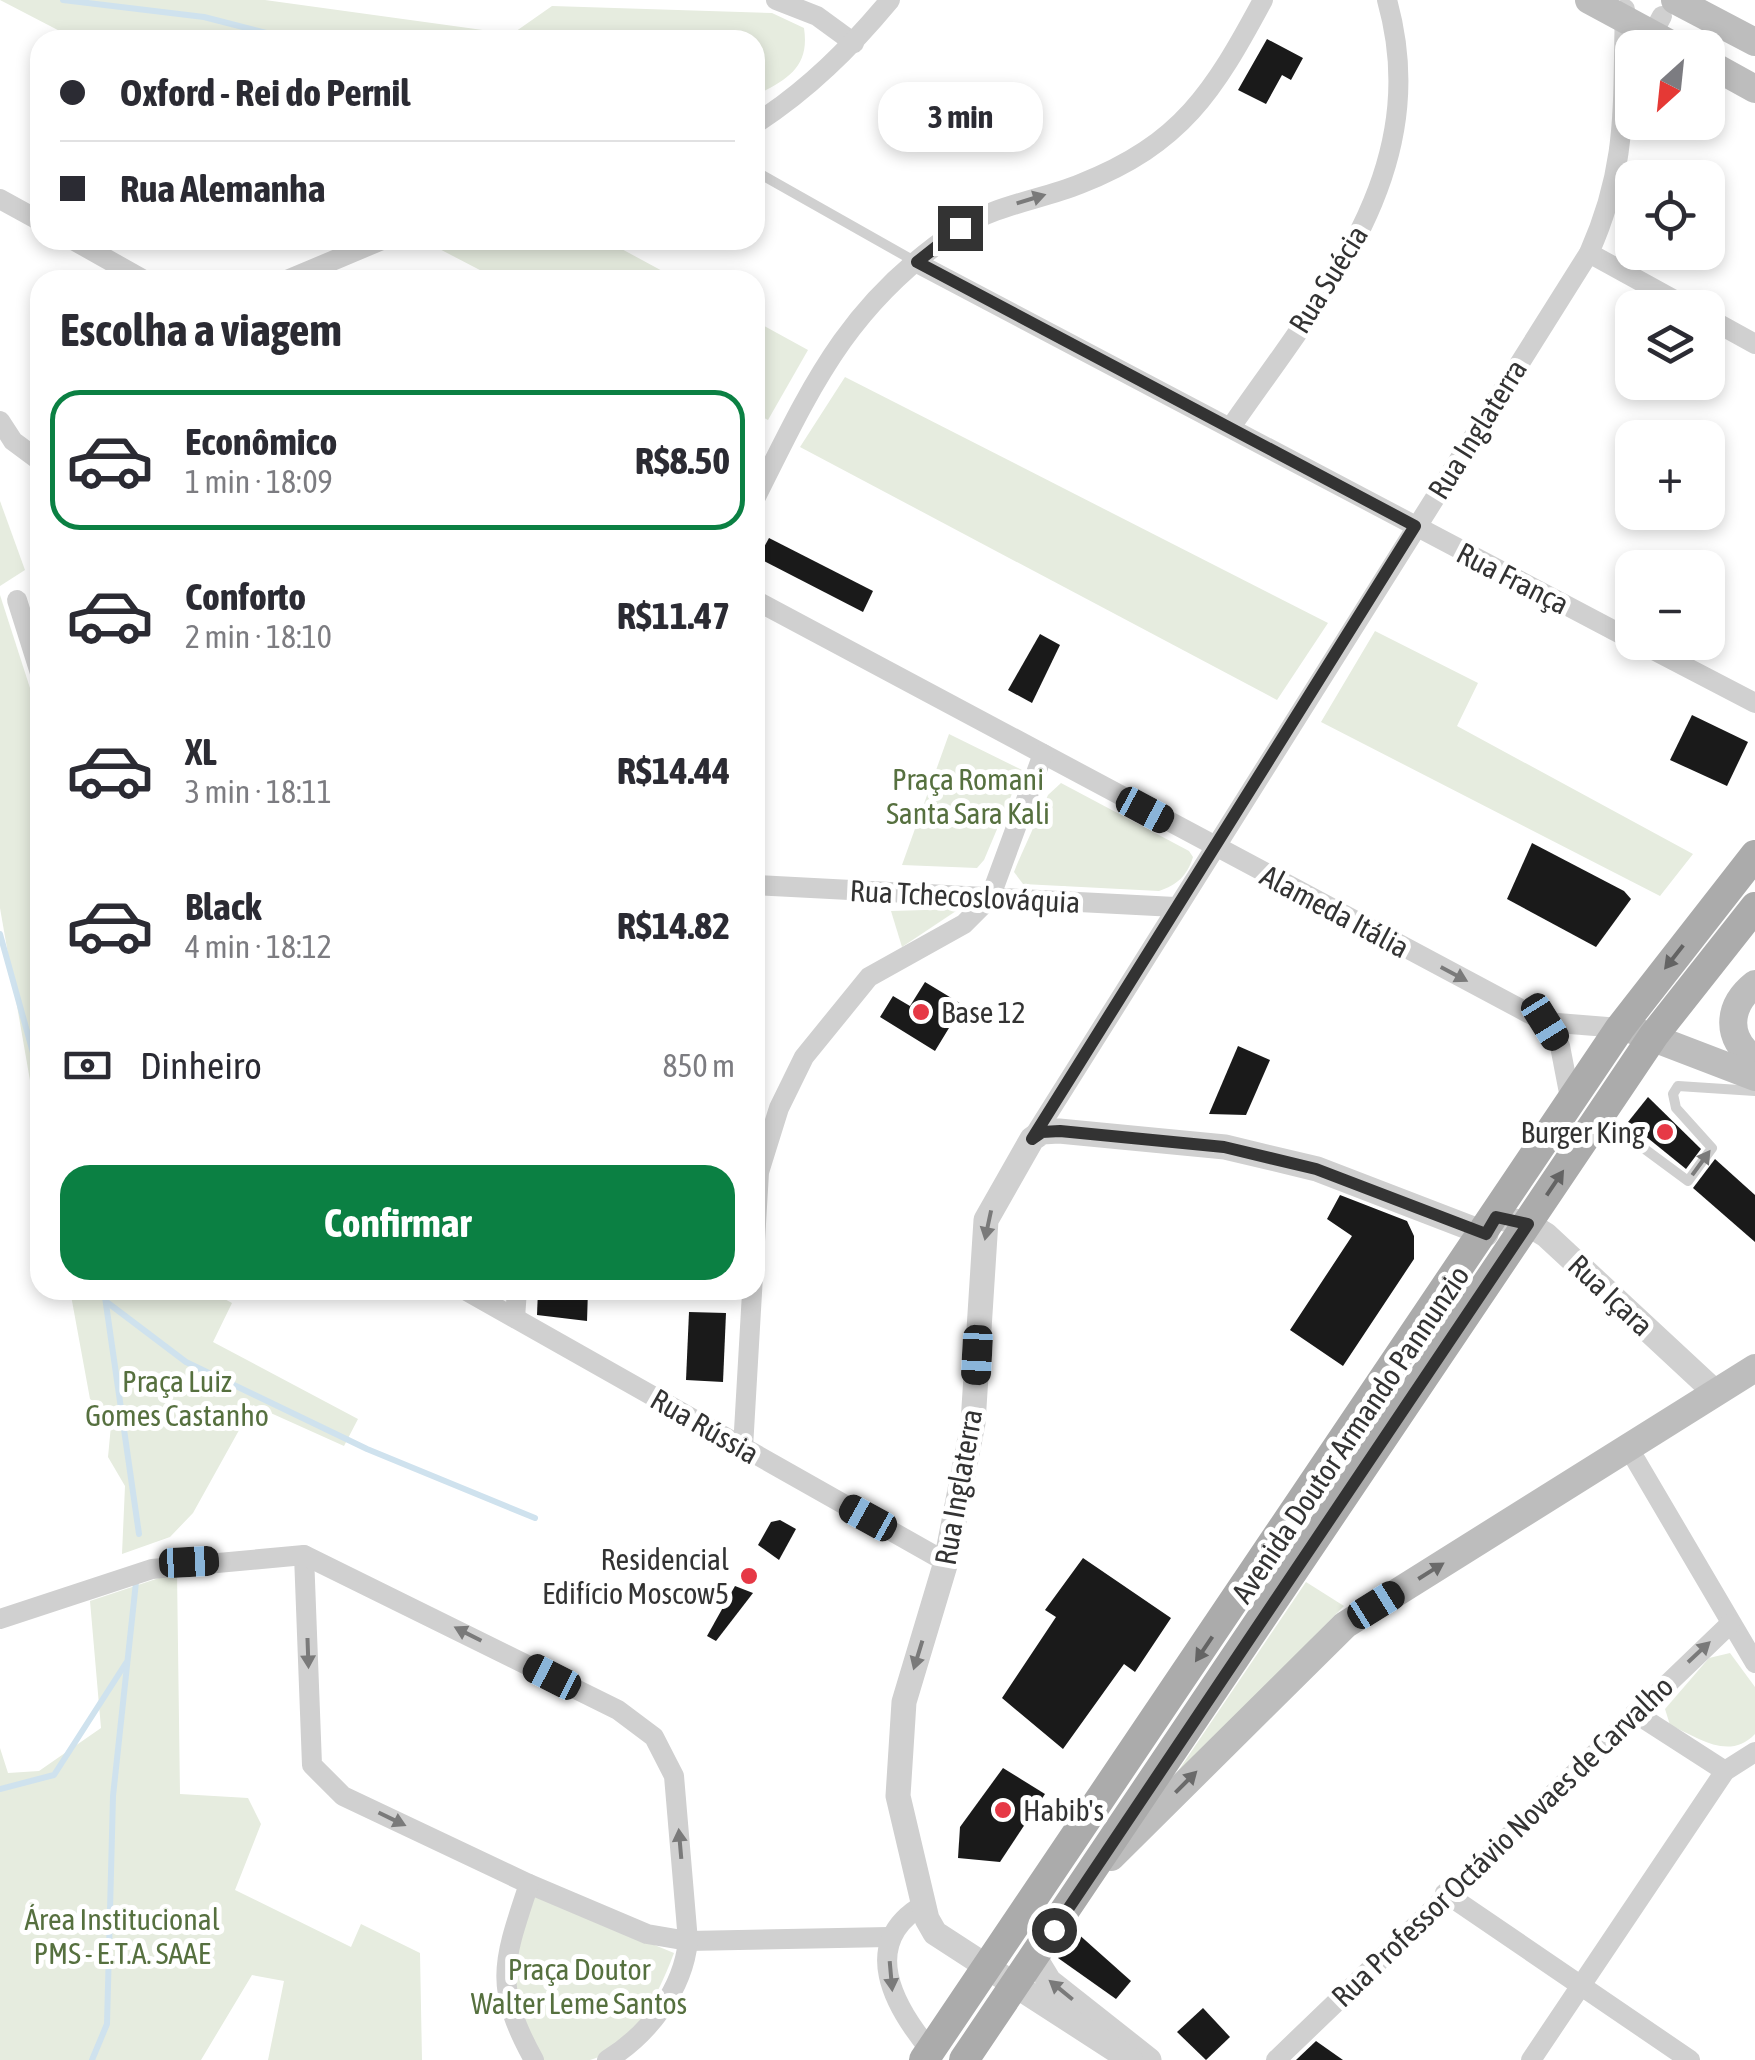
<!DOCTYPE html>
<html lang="pt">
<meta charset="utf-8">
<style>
body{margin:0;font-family:"Asap Condensed",sans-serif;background:#f7f7f7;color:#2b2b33;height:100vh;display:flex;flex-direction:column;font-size:38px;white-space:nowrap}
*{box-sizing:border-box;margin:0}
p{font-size:32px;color:#7c7c81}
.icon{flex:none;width:55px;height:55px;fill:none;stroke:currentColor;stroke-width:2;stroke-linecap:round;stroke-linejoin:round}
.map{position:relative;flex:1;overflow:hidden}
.drawer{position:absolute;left:30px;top:270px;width:735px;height:1030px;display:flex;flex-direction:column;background:#fff;border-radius:30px;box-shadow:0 5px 15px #0003}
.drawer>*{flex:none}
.top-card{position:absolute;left:30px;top:30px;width:735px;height:220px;border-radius:30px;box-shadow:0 5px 15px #0003;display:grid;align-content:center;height:220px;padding:0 30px;background:#fff}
.needle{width:65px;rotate:207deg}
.controls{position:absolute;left:1615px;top:30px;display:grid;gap:20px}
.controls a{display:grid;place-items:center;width:110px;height:110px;border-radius:20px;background:#fff;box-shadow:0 5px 15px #0003;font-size:50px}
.end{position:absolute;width:45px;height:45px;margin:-22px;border:12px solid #333;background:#fff;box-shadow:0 0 0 5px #fff}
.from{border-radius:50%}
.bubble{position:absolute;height:70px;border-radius:30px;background:#fff;box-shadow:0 5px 15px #0003;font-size:32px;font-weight:700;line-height:70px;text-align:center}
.car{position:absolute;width:30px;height:60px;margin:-30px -15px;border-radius:12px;box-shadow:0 0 8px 2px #0007;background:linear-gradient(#222 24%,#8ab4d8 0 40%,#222 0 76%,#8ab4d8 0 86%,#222 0)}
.top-card b{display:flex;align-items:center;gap:35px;height:95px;font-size:38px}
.top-card b+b{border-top:2px solid #e1e1e2}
.top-card i{width:25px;height:25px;background:#2b2b33}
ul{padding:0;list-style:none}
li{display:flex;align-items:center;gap:30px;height:140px;margin:0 20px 15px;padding:0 10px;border:5px solid transparent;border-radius:30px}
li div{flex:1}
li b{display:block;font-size:38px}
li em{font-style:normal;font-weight:700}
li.current{border-color:#0b8043}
li>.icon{width:90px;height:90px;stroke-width:1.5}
h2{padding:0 30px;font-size:45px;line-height:120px}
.pay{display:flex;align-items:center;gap:25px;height:110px;padding:0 30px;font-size:38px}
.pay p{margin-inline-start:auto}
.button{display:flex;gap:20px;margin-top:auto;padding:20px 30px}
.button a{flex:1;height:115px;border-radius:30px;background:#0b8043;color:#fff;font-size:40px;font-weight:700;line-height:115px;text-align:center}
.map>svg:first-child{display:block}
.green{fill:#e6ecdf}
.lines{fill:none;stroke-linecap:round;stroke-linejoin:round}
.stream{stroke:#cfe2ee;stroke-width:6}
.building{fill:#1a1a1a}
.service{stroke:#d0d0d0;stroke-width:10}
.minor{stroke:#d0d0d0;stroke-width:20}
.tertiary{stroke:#d0d0d0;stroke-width:25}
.secondary{stroke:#bdbdbd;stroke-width:28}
.primary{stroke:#ababab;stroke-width:30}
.oneway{fill:#7a7a7a}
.oneway2{fill:#636363}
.oneway3{fill:#6a6a6a}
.route{stroke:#333;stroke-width:12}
.poi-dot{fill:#e63946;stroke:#fff;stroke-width:4}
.labels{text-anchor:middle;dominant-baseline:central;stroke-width:10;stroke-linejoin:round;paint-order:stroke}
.street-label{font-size:30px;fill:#333;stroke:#fff}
.park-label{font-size:30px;fill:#56703f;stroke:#fff}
.poi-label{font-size:30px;fill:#333;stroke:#fff;text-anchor:start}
</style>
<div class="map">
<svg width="1755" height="2060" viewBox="0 0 1755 2060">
<rect width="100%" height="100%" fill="#fff"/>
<!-- green -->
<g class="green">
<path d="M0 0H265L512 34 552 6 772 13 804 28C810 68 787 79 755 96V40H77Z"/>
<path d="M437 240H605L679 280H499L428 243Z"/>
<path d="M755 321 808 350 768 420 755 413Z"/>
<path d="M845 377 1328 623 1277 700 800 447Z"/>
<path d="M0 501 25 570 0 586Z"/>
<path d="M0 595 40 719V1138L0 908Z"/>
<path d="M1375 631 1478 683 1457 726 1693 854 1660 896 1321 722Z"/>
<path d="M949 734 1022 770 984 860 977 868 902 865Z"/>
<path d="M1061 783 1189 851 1193 857C1187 876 1177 885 1159 891L1023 884 1014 872 1018 862 1048 795Z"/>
<path d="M959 909 902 947 891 911Z"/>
<path d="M70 1290H208L232 1303 213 1342 358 1419 344 1446 253 1405 193 1513 170 1537 122 1554 125 1486 108 1457 112 1415 90 1399Z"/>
<path d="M177 1572 180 1794 248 1798 261 1824 235 1890 351 1947 361 1924 420 1953 422 2060H268L284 1981 252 1975 201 2060H0V1748L8 1773 39 1771 101 1728 90 1601Z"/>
<path d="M1306 1582 1344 1606 1170 1783Z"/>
<path d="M1730 1653 1755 1687V1734C1729 1761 1699 1738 1670 1725L1665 1709 1709 1658Z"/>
<path d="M530 1894 674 1953C659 1992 635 2047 590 2060 576 2060 556 2060 543 2060L507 1986Z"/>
</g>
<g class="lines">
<!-- stream -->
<g class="stream">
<path d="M63 0 204 17 294 40"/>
<path d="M0 934 40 1078"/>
<path d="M104 1290 139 1534"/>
<path d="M108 1303 186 1362 367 1449 535 1518"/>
<path d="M0 1789 54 1775 126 1663"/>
<path d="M92 2060 107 2024 113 1796 136 1582"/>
</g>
</g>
<!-- building -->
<g class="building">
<path d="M1267 39 1303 58 1291 80 1282 75 1266 104 1238 90Z"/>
<path d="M769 538 873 591 863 612 758 558Z"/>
<path d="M1040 634 1060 645 1032 703 1008 690Z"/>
<path d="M1692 715 1748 742 1727 786 1670 760Z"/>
<path d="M1532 843 1624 891 1631 899 1596 947 1507 899Z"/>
<path d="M925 982 963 1005 935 1051 880 1017 893 996 910 1006Z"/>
<path d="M1238 1046 1270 1060 1246 1115 1209 1114Z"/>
<path d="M1648 1097 1701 1149 1686 1169 1628 1122Z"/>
<path d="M1715 1159 1755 1195V1242L1693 1188Z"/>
<path d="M1340 1195 1407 1221 1414 1236V1259L1343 1366 1290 1330 1352 1236 1327 1219Z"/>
<path d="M538 1290H588L587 1321 537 1315Z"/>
<path d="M689 1312 726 1313 723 1382 686 1380Z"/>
<path d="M780 1520 796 1529 779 1560 758 1545 771 1522Z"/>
<path d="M1083 1558 1171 1618 1135 1672 1124 1664 1063 1749 1002 1698 1056 1617 1045 1610Z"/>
<path d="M735 1586 753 1593 716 1641 707 1636Z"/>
<path d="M1003 1768 1045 1794 1000 1862 958 1858 960 1827Z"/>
<path d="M1076 1932 1131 1981 1116 1999 1058 1958Z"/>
<path d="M1203 2008 1230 2037 1206 2060 1177 2032Z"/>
<path d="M1316 2041 1343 2060H1296Z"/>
</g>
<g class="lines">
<!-- service -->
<g class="service">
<path d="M755 171 916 262"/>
<path d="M1604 1119 1688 1181 1712 1148 1676 1108 1673 1094 1678 1086 1755 1091"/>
</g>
<!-- minor -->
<g class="minor">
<path d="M776 0 817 16 854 43"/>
<path d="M1645 48 1662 16"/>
<path d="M755 124C808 90 850 48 890 0"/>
<path d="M0 199 40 221"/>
<path d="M73 240 144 280"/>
<path d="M1589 253 1689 308"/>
<path d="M917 263 1632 640"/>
<path d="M287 280 382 240"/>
<path d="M1708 318 1755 344"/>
<path d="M0 421 13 441 40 461"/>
<path d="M1231 427C1322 295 1435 171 1387 0"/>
<path d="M755 499C812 385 848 303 959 229 995 205 1040 200 1080 184 1182 144 1214 91 1263 0"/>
<path d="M17 600 40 673"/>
<path d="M755 600 1545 1022 1620 1028"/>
<path d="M1638 642 1755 703"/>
<path d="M755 885 1175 907"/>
<path d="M1545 1022 1560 1046 1571 1103"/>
<path d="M1032 1139 1589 253C1629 164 1622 103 1625 9"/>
<path d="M465 1290 946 1562"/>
<path d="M515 1318 517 1290"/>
<path d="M1628 1447 1755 1663"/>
<path d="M743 1448 759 1172 779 1108 804 1057 869 977 964 924 990 898 1043 754"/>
<path d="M304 1555 312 1765 343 1796 529 1884 647 1934 688 1941 889 1937"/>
<path d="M0 1619 152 1569 304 1555 618 1710 654 1737 674 1776 688 1941C683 1990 648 2035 607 2060"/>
<path d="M1635 1713 1725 1771"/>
<path d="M529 1884C503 1962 493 1986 534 2060"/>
<path d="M1445 1893 1690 2060"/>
<path d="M923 1905C858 1943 894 2007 931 2051"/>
<path d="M1276 2060 1730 1624"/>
<path d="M1531 2060 1725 1771 1755 1752"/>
</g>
<!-- tertiary -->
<g class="tertiary">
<path d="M1496 1217 1528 1224 1546 1235 1715 1392"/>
<path d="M1035 1958 1049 1981 1149 2060"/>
<path d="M1131 2060 935 1933 927 1919 898 1796 904 1702 946 1562 973 1423 986 1220 1032 1139 1042 1132 1059 1131 1225 1147 1317 1169 1486 1234"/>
</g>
<!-- secondary -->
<g class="secondary">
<path d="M1589 0 1678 48"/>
<path d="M1675 0 1755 42"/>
<path d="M1708 63 1755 89"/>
<path d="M1755 984C1727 1006 1725 1039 1755 1059"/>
<path d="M1635 1031 1755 1077"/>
<path d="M1111 1857 1345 1625 1755 1368"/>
</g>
<!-- primary -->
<g class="primary">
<path d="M924 2060 1620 1028 1755 855"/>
<path d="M964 2060 1654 1035 1755 907"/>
</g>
</g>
<!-- one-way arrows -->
<defs><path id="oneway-solid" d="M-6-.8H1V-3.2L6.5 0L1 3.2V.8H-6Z" transform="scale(2.5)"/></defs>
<g class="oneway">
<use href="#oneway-solid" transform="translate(1031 199) rotate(-17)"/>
<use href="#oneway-solid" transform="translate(1454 974) rotate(28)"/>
<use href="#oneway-solid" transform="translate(1701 1163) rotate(-54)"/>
<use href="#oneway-solid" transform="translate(988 1225) rotate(102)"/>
<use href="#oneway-solid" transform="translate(468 1634) rotate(-153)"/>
<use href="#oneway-solid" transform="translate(1699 1652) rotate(-43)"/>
<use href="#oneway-solid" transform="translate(308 1653) rotate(88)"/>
<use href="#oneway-solid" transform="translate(918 1655) rotate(107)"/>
<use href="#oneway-solid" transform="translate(392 1819) rotate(26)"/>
<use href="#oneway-solid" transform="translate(680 1844) rotate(-95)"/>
<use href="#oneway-solid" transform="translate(891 1976) rotate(85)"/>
<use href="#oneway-solid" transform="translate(1061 1990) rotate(-141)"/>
</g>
<g class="oneway2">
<use href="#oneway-solid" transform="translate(1674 957) rotate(128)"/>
<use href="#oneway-solid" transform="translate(1555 1183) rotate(-56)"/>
<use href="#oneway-solid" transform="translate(1204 1649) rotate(124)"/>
</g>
<g class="oneway3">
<use href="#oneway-solid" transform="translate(1431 1571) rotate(-32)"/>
<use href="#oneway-solid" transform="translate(1186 1782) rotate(-45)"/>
</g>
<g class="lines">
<!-- route -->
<path class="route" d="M960 228 917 262 1415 526 1032 1139 1042 1132 1060 1131 1224 1147 1316 1169 1486 1234 1496 1217 1528 1224 1054 1930"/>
</g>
<!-- markers -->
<g class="poi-dot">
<circle cx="921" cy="1012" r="10"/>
<circle cx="1665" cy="1132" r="10"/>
<circle cx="749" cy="1576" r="10"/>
<circle cx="1003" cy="1810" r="10"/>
</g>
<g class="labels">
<!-- street labels -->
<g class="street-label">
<text transform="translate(1328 279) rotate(-58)">Rua Suécia</text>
<text transform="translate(1477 429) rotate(-58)">Rua Inglaterra</text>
<text transform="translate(1513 578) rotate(27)">Rua França</text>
<text transform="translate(965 896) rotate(3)">Rua Tchecoslováquia</text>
<text transform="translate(1335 911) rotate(28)">Alameda Itália</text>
<text transform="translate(1611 1295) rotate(43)">Rua Içara</text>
<text transform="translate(705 1426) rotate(30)">Rua Rússia</text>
<text transform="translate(1350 1434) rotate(-56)">Avenida Doutor Armando Pannunzio</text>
<text transform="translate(958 1487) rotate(-80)">Rua Inglaterra</text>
<text transform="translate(1502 1841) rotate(-44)">Rua Professor Octávio Novaes de Carvalho</text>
</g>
<!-- park labels -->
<g class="park-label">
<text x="968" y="779">Praça Romani<tspan x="968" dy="34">Santa Sara Kali</tspan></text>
<text x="177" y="1381">Praça Luiz<tspan x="177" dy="34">Gomes Castanho</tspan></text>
<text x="122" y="1919">Área Institucional<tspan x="122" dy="34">PMS - E.T.A. SAAE</tspan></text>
<text x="579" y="1969">Praça Doutor<tspan x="579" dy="34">Walter Leme Santos</tspan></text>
</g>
<!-- poi labels -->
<g class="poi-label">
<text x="941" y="1012">Base 12</text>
<text x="1645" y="1132" text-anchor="end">Burger King</text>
<text x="729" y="1559" text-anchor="end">Residencial<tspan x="729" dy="34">Edifício Moscow5</tspan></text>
<text x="1023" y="1810">Habib's</text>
</g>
</g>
</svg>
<div class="controls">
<a><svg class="needle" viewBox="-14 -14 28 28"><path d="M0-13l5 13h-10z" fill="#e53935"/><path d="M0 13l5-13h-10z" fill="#7c7c81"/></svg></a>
<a><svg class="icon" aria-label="locate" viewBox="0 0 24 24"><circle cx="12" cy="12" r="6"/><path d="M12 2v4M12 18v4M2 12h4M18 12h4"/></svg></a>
<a><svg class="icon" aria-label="layers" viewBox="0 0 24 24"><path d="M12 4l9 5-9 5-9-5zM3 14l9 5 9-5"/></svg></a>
<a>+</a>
<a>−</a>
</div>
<i class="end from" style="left:1054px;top:1930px"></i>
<i class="end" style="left:960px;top:228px"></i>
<div class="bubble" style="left:878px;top:82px;width:165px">3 min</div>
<i class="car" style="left:1145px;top:810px;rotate:118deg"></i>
<i class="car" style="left:1545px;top:1022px;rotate:148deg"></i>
<i class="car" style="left:977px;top:1355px;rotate:183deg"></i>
<i class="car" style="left:868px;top:1518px;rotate:299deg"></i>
<i class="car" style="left:189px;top:1562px;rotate:87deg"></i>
<i class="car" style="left:1376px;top:1605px;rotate:58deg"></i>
<i class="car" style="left:552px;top:1677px;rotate:297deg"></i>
<div class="top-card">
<b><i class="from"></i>Oxford - Rei do Pernil</b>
<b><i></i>Rua Alemanha</b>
</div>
<section class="drawer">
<h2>Escolha a viagem</h2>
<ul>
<li class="current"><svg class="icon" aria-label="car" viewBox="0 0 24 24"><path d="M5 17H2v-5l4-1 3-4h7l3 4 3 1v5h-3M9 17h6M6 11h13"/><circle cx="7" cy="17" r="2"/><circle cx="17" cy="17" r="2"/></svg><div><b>Econômico</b><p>1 min · 18:09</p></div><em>R$8.50</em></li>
<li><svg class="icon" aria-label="car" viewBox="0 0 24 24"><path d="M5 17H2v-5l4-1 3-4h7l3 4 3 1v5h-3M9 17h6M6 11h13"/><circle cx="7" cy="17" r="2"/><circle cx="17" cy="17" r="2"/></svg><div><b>Conforto</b><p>2 min · 18:10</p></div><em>R$11.47</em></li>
<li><svg class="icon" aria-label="car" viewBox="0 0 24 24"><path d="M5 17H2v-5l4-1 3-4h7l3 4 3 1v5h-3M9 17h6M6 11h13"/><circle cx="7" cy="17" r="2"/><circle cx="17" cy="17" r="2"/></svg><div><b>XL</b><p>3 min · 18:11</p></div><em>R$14.44</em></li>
<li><svg class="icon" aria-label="car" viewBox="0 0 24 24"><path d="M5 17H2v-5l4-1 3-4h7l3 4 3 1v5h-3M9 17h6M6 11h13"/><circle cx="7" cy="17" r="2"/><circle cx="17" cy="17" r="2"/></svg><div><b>Black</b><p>4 min · 18:12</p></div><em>R$14.82</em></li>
</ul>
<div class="pay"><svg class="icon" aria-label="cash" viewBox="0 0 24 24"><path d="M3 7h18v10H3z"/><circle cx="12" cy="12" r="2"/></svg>Dinheiro<p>850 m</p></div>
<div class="button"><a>Confirmar</a></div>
</section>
</div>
